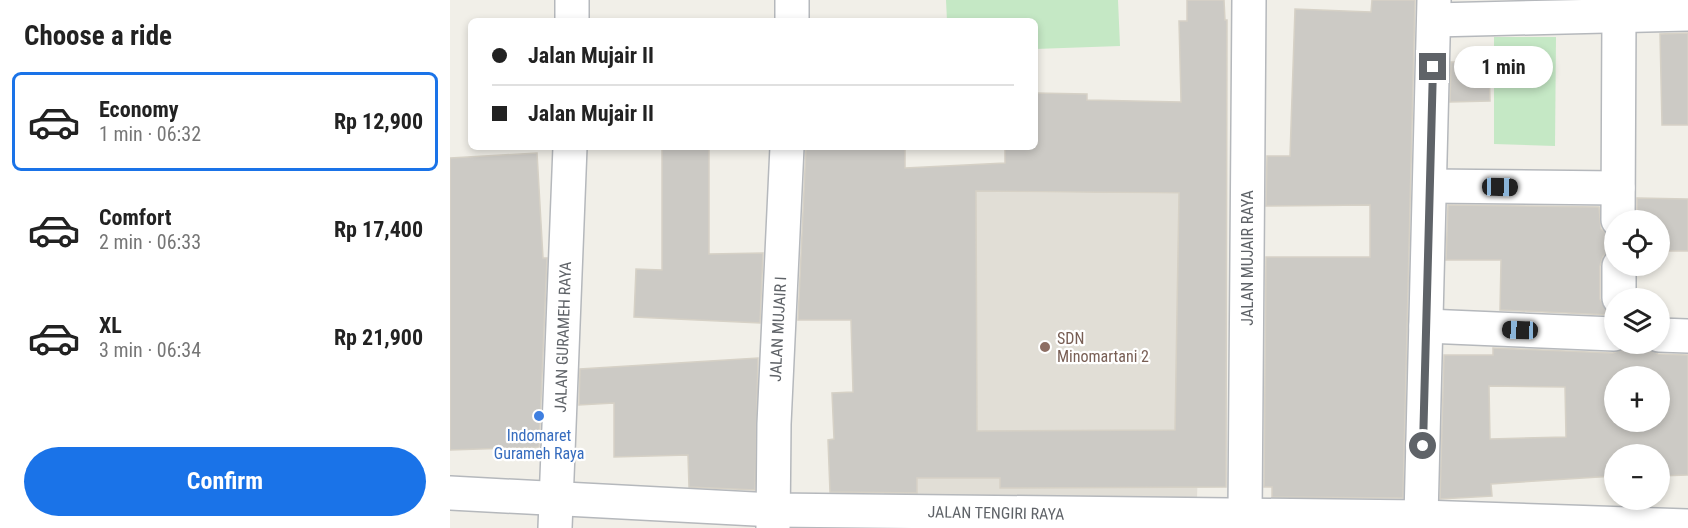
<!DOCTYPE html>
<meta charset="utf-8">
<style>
body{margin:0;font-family:"Roboto Condensed",sans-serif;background:#f2f2f2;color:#222;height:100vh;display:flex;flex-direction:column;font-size:22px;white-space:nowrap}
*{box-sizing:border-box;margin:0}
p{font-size:20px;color:#767676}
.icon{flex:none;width:33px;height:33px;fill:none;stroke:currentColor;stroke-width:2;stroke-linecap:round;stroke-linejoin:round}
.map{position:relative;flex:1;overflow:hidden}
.details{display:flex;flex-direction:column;background:#fff;width:450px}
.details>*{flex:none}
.top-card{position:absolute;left:18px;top:18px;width:570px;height:132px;border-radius:9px;box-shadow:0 3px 9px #0003;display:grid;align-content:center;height:132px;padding:0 24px;background:#fff}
.controls{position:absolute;left:1154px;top:210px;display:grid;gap:12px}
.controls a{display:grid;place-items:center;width:66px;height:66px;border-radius:50%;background:#fff;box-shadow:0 3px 9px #0003;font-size:30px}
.end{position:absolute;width:27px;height:27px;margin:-14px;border:8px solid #5f6368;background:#fff;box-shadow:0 0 0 3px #fff}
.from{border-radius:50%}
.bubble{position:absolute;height:42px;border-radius:21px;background:#fff;box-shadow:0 3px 9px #0003;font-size:20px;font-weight:700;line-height:42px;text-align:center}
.car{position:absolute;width:18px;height:36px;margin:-18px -9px;border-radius:8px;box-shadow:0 0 4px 2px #0007;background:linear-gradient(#222 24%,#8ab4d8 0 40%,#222 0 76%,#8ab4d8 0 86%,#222 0)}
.top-card b{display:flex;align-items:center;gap:21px;height:57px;font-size:22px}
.top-card b+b{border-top:2px solid #e0e0e0}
.top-card i{width:15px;height:15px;background:#222}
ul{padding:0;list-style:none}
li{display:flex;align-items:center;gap:18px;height:99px;margin:0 12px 9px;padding:0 12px;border:3px solid transparent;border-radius:9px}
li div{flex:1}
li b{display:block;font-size:22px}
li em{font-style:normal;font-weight:700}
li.active{border-color:#1a73e8}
li>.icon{width:54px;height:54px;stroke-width:1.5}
h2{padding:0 24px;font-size:27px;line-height:72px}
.cta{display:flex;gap:12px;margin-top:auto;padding:12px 24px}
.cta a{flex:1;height:69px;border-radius:36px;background:#1a73e8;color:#fff;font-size:24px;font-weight:700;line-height:69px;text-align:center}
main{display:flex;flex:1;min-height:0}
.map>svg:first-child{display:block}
.education{fill:#e1ded6}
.green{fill:#c5e8c5}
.building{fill:#cccac5;stroke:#d6d1c6;stroke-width:1.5;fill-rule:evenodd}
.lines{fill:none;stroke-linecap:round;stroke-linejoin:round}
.minor-casing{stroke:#b5b8bc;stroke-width:36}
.minor{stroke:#fff;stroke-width:33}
.route{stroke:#5f6368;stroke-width:8}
.education-dot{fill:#8d6e63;stroke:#fff;stroke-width:2}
.shop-dot{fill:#3f7fe0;stroke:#fff;stroke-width:2}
.labels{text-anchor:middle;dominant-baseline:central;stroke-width:4.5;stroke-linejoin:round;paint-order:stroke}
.street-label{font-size:16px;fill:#5f6368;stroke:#fff}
.education-label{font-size:16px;fill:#785e54;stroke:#fff;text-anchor:start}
.shop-label{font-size:16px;fill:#366cbe;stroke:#fff}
</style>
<main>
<section class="details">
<h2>Choose a ride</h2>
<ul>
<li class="active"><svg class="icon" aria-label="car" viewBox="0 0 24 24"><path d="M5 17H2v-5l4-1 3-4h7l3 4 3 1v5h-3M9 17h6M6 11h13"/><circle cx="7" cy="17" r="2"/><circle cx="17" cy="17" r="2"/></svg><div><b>Economy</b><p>1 min · 06:32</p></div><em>Rp 12,900</em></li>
<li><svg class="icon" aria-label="car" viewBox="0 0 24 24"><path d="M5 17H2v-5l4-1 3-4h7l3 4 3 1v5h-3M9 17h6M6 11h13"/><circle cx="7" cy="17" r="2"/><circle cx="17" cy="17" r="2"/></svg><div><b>Comfort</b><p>2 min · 06:33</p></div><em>Rp 17,400</em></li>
<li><svg class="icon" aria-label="car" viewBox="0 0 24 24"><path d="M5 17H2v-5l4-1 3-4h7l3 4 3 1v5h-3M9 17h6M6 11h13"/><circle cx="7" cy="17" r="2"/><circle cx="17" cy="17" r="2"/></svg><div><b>XL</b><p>3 min · 06:34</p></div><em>Rp 21,900</em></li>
</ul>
<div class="cta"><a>Confirm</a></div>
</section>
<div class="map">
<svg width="1238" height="528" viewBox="0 0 1238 528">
<rect width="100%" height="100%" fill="#f1efe8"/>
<!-- education -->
<path class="education" d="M442 191 755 194 747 500 434 503Z"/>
<!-- green -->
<g class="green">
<path d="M496 0H668L670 46 585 49V21H497Z"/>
<path d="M1044 37H1106L1105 146 1044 144Z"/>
</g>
<!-- building -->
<g class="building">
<path d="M737 0H774L775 20H777L776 487 550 488V478H467V493L380 492 378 440 384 439 382 393 403 392 401 320H348L356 147H455V168L555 163V147H585V93L637 94V100L731 102 729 21H737ZM526 191 729 193 725 430 527 431Z"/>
<path d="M922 0H965L953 498 822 497V487H814L816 257H920V205L816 206 817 156H840L845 9 921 12Z"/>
<path d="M1238 33V125H1212L1210 34Z"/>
<path d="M1001 62H1039L1040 101 1000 102Z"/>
<path d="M212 147H259V254L313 253 310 323 184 317 186 269 212 270Z"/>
<path d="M87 153 93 258H97L89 447 0 450V158Z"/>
<path d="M1187 198 1238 199V251H1209V220H1187Z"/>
<path d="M998 205 1149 207 1151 229 1164 238V249L1153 256 1150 266V299L1159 315 1050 310 1051 260H996Z"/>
<path d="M1196 347 1208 354 1238 355V475L1209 476V454H1164V476L1041 484 1042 496 990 499 994 355H1043V348L1163 353 1176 348ZM1164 376H1209V422H1164ZM1039 386 1115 387 1116 437 1040 439Z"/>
<path d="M308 358 305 490 239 487 238 455 164 457V403L129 405 130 369Z"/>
</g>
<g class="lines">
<defs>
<g id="minor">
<path d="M984 20 1238 14"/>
<path d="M122 21V0"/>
<path d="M342 21V0"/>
<path d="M980 186 1168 188"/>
<path d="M1168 220 1169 16"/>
<path d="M1169 266V298"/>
<path d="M976 326 1164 334"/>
<path d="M1209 335 1238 336"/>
<path d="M0 493 323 510 971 517 1238 526"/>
<path d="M795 515 799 0"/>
<path d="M971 517 984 0"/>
<path d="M105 528 120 147"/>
<path d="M323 528 324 424 337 147"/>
</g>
</defs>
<!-- minor casing -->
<use href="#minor" class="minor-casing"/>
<!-- minor -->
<use href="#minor" class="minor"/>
</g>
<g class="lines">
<!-- route -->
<path class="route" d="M973 446 983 67"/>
</g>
<!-- markers -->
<circle class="education-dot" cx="595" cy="347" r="6"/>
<circle class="shop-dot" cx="89" cy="416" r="6"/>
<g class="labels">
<!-- street labels -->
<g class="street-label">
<text transform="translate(797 258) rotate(-90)">JALAN MUJAIR RAYA</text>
<text transform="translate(328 329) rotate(-87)">JALAN MUJAIR I</text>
<text transform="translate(113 337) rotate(-88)">JALAN GURAMEH RAYA</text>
<text transform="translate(546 513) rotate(1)">JALAN TENGIRI RAYA</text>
</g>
<!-- education labels -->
<g class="education-label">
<text x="607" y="338">SDN<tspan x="607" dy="18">Minomartani 2</tspan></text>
</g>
<!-- shop labels -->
<g class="shop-label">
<text x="89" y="435">Indomaret<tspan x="89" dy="18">Gurameh Raya</tspan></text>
</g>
</g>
</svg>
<div class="controls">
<a><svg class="icon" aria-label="locate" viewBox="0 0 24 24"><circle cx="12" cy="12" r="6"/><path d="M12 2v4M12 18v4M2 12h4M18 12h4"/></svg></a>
<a><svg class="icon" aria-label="layers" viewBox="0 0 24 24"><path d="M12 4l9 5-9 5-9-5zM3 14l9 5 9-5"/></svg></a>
<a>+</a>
<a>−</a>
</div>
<i class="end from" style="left:973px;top:446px"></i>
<i class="end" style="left:983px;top:67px"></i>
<div class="bubble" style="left:1004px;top:46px;width:99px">1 min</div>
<i class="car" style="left:1050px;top:187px;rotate:91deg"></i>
<i class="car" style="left:1070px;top:330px;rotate:272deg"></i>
<div class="top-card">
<b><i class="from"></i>Jalan Mujair II</b>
<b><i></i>Jalan Mujair II</b>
</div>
</div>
</main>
